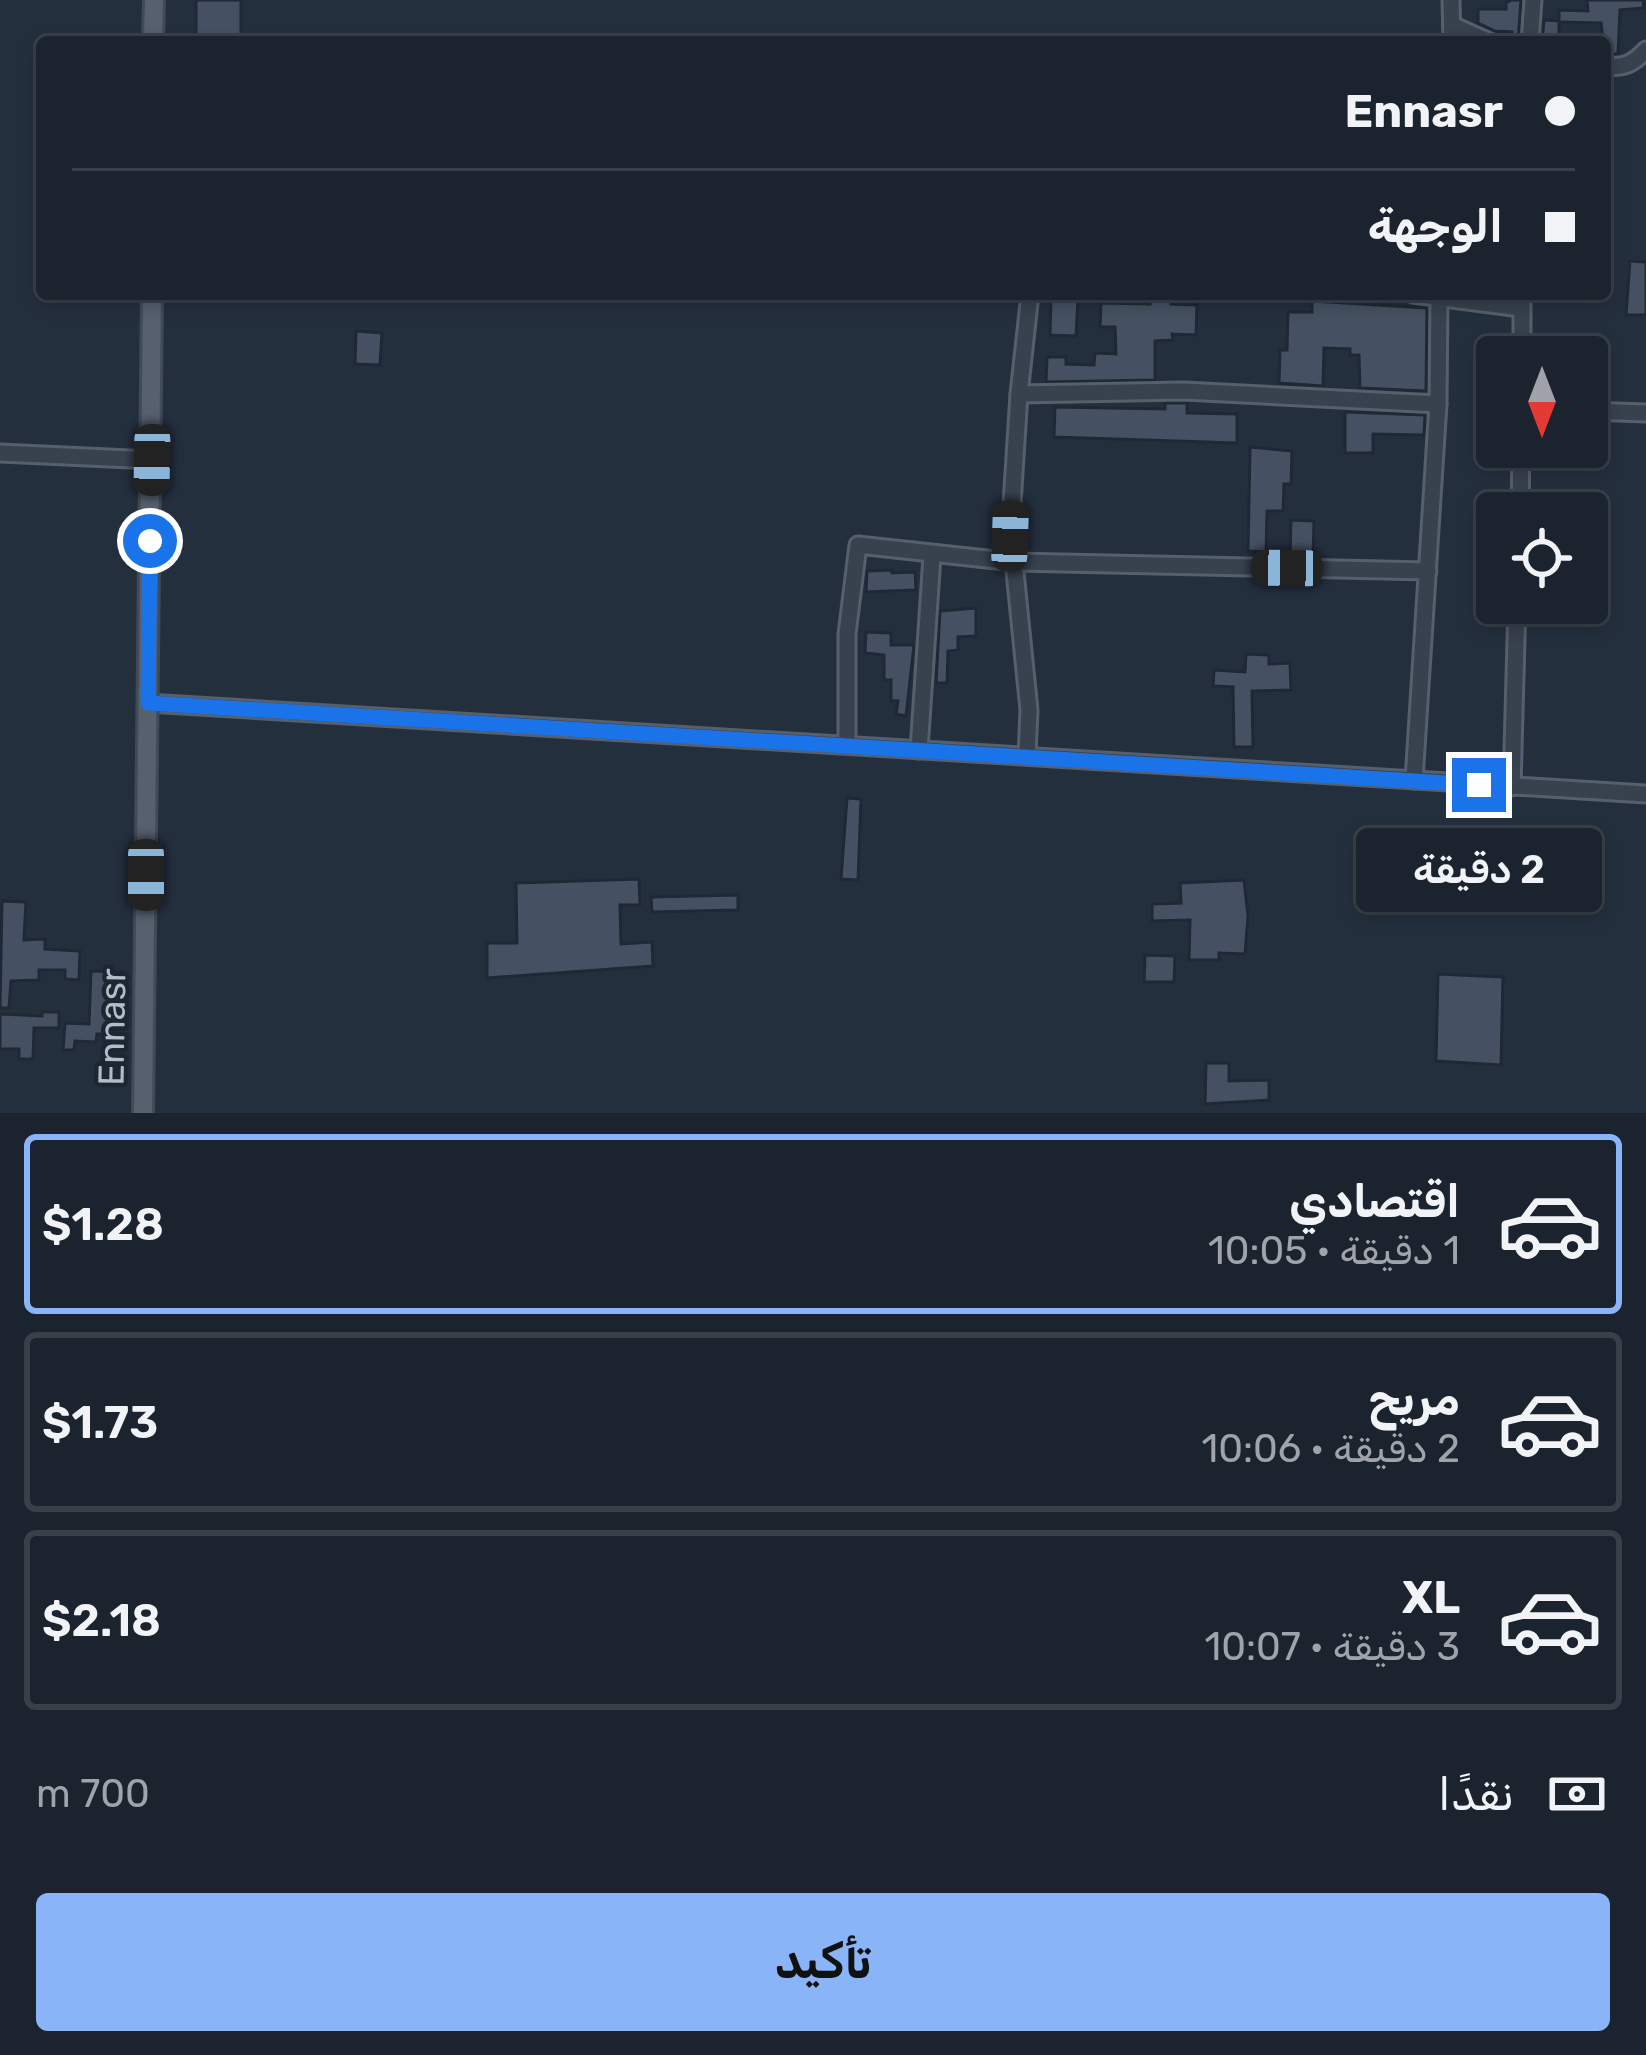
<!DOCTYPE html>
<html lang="ar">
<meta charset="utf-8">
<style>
body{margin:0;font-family:Rubik,"Noto Naskh Arabic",sans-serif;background:#242b36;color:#f1f3f6;direction:rtl;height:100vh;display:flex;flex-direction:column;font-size:45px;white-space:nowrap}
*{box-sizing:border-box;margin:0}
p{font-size:39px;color:#a0a4aa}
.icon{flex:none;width:66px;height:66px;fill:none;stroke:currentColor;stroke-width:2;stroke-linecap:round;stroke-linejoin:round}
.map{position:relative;height:1113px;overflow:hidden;direction:ltr}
.panel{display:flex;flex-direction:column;background:#1b232e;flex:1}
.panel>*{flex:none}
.top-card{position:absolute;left:36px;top:36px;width:1575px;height:264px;border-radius:12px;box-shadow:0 6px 18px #0003,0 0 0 3px #39404a;direction:rtl;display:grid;align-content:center;height:264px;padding:0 36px;background:#1b232e}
.needle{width:78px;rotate:180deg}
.buttons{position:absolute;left:1476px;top:336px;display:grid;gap:24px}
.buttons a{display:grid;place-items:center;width:132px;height:132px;border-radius:12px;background:#1b232e;box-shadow:0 6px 18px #0003,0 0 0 3px #39404a;font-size:60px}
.end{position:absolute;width:54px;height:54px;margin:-27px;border:15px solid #1a73e8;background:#fff;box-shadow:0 0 0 6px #fff}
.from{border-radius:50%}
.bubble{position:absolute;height:84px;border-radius:12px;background:#1b232e;box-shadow:0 6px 18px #0003,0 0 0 3px #39404a;font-size:39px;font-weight:600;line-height:84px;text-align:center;direction:rtl}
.car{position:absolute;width:36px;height:72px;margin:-36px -18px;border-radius:15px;box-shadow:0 0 9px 3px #0007;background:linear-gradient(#222 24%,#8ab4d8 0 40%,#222 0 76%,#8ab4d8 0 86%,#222 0)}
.top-card b{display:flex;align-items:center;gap:42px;height:114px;font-size:45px}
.top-card b+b{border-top:3px solid #39404a}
.top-card i{width:30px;height:30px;background:#f1f3f6}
ul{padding:21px 0 0;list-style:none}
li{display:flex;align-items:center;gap:36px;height:180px;margin:0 24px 18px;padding:0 12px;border:6px solid #39404a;border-radius:12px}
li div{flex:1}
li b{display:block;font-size:45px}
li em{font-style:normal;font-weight:600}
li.current{border-color:#8ab4f8}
li>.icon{width:108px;height:108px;stroke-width:1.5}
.pay{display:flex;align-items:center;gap:30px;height:132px;padding:0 36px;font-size:45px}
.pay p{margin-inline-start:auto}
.action{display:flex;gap:24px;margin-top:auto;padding:24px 36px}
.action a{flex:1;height:138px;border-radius:12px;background:#8ab4f8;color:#111;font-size:48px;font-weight:600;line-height:138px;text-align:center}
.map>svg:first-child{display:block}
.building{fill:#455162;stroke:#1f2835;stroke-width:3}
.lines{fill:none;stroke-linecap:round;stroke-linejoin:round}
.minor-casing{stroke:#565f6c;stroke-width:21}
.major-casing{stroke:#414a57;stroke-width:24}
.minor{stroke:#38414e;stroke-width:15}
.major{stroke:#56606e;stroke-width:18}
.route{stroke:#1a73e8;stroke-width:15}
.labels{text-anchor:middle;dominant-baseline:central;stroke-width:9;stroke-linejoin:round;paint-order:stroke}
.street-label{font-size:36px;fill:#b4bcc9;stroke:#1d2633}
</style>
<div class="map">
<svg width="1646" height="1113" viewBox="0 0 1646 1113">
<rect width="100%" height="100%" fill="#242f3e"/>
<!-- building -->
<g class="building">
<rect x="196" y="0" width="45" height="42"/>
<path d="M1511 0H1521L1518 42H1511L1512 32 1495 31 1478 23V9H1506V3Z"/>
<path d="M1587 0H1643L1644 8 1620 10 1618 54H1605L1601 23 1559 22V42H1542L1544 20 1559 21V10L1588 11Z"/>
<path d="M1630 261 1646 262V315H1626Z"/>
<path d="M1051 298 1078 299 1076 336 1050 335Z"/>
<path d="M1171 298V304L1197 305 1196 335 1172 334 1173 340 1155 341V380L1046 382 1047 357H1066V364L1094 365 1095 353 1116 354 1115 327H1100L1101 303 1150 304V299Z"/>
<path d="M1312 301 1427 308 1426 391 1360 388 1359 355H1350V349L1324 348 1323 386 1279 383 1280 350H1287L1288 312H1312Z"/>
<path d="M356 331 382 333 380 365 355 364Z"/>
<path d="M1165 403H1187V413L1237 414V443L1054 437 1055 407 1165 409Z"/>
<path d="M1345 412 1425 415 1424 435 1373 434V453H1345Z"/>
<path d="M1250 447 1292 451 1291 484H1284L1283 511H1267L1266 552 1248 551Z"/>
<path d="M1291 520 1314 521 1313 556H1290Z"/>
<path d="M892 570V573L915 572 916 590 866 592 867 571Z"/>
<path d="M976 608V636L958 637V650L948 651 947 683H936L940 611Z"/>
<path d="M866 632 891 633V645H914L906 716 896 714 898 701H891V680H884V655L865 653Z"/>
<path d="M1246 654 1269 655V664L1290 663 1291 690 1252 691 1253 747H1234L1233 687 1213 686 1214 670 1245 672Z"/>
<path d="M847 798 861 799 858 880 841 879Z"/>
<path d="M639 879 640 905H620L621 944 652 942 653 966 487 978V943H517L516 883Z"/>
<path d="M1244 880 1248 916 1245 954 1219 953V960H1189L1190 920 1152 921V904L1181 903 1180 883Z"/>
<path d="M738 895V910L652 912 651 897Z"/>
<path d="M2 901 26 902 24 940 45 939V949L80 951 79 980 65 979V970H39V980L11 981 9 1008H0Z"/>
<path d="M1145 955 1175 956 1174 982H1144Z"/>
<path d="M91 971 122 972 121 1013H112L111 1034H97L96 1042 75 1041 74 1050H63L65 1023 89 1024Z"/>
<path d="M1438 974 1503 977 1501 1065 1436 1061Z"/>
<path d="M42 1012H59V1028H34L33 1059H19V1049H0V1014L42 1016Z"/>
<path d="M1206 1063H1229V1081L1269 1080V1100L1205 1104Z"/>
</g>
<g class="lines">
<defs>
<g id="minor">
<path d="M1451 0 1452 42"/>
<path d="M1452 25 1490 42"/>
<path d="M1530 42 1533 0"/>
<path d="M1605 66C1624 68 1633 64 1646 50"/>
<path d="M1030 294 1019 394 1184 391 1438 404"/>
<path d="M1413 294 1521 308"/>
<path d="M1522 294V357"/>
<path d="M1587 411 1646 413"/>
<path d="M0 453 152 460"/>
<path d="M1520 513 1521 447"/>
<path d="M148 703 1646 794"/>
<path d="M847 744V634L858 545 1014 562 1010 536 1019 394"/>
<path d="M919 750 932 556"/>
<path d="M1027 756 1029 710 1014 562 1428 571"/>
<path d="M1414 780 1438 404 1439 294"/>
<path d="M1512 787 1517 603"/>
</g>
<g id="major">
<path d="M153 42 154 0"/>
<path d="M143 1113 152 294"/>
</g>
</defs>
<!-- minor casing -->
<use href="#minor" class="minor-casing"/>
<!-- major casing -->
<use href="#major" class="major-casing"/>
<!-- minor -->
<use href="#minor" class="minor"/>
<!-- major -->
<use href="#major" class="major"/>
</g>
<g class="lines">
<!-- route -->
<path class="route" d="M150 541 148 703 1479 785"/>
</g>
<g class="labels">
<!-- street labels -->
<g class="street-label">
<text transform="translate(112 1027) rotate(-89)">Ennasr</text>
</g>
</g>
</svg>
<div class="buttons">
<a><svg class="needle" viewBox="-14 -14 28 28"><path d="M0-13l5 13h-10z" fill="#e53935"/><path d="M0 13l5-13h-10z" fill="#a0a4aa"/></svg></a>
<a><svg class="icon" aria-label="locate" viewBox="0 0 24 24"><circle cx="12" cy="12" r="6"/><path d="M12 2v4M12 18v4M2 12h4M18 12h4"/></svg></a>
</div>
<i class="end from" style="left:150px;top:541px"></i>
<i class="end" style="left:1479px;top:785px"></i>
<div class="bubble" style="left:1356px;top:828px;width:246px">2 دقيقة</div>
<i class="car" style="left:152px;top:460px;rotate:181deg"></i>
<i class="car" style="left:1010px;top:536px;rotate:2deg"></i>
<i class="car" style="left:1287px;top:568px;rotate:271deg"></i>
<i class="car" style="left:146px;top:875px;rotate:180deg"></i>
<div class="top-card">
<b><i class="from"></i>Ennasr</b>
<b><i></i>الوجهة</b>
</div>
</div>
<section class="panel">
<ul>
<li class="current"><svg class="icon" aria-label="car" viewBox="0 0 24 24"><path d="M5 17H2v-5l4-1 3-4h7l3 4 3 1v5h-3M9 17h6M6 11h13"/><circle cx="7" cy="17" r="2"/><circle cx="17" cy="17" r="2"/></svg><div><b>اقتصادي</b><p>1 دقيقة · 10:05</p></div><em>$1.28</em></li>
<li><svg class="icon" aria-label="car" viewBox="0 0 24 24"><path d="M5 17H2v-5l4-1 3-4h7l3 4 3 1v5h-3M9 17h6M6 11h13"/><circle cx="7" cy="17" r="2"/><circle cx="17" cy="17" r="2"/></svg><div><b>مريح</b><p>2 دقيقة · 10:06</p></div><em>$1.73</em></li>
<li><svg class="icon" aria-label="car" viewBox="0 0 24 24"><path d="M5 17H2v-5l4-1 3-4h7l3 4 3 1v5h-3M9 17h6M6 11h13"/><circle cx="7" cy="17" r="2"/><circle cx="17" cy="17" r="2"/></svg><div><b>XL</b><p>3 دقيقة · 10:07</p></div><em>$2.18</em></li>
</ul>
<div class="pay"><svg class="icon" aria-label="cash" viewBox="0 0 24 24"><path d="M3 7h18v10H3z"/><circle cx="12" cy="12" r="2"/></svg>نقدًا<p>700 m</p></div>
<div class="action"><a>تأكيد</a></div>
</section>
